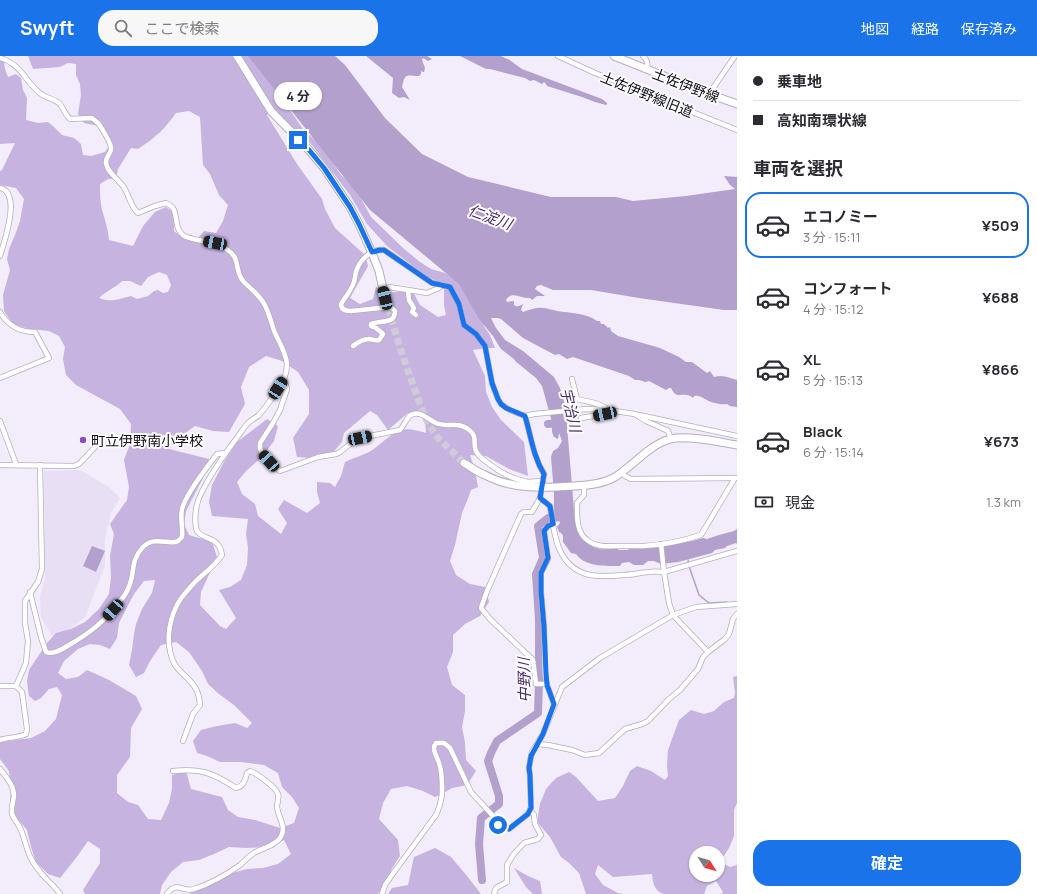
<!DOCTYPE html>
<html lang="ja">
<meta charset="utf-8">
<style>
body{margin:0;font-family:Manrope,"Noto Sans JP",sans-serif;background:#f7f7f7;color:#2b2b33;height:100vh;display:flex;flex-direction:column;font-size:15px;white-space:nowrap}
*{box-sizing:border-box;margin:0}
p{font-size:13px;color:#7c7c81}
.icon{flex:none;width:22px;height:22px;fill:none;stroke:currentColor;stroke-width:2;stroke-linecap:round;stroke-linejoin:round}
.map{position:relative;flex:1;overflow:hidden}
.side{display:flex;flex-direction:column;background:#fff;width:300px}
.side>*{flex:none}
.hud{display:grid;align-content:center;height:88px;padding:0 16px;background:#fff}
.needle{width:26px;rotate:127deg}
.controls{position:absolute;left:689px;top:790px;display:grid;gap:8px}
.controls a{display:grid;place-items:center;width:36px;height:36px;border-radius:50%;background:#fff;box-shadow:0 1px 3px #0004;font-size:20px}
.end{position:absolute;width:18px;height:18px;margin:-9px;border:5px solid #1a73e8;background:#fff;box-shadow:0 0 0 2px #fff}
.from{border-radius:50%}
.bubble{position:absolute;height:28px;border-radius:14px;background:#fff;box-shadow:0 1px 3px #0004;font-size:13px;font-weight:700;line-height:28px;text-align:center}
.car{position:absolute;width:12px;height:24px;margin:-12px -6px;border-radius:5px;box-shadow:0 0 3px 1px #0007;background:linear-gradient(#222 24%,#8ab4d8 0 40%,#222 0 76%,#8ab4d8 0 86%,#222 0)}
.hud b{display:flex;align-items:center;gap:14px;height:38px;font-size:15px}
.hud b+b{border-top:1px solid #e1e1e2}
.hud i{width:10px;height:10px;background:#2b2b33}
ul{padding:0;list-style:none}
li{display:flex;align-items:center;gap:12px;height:66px;margin:0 8px 6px;padding:0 8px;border:2px solid transparent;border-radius:16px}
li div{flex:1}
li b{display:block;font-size:15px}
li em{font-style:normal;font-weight:700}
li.active{border-color:#1a73e8}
li>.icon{width:36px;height:36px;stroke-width:1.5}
h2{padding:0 16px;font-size:18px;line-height:48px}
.pay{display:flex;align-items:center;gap:10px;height:44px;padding:0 16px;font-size:15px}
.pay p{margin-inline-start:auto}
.cta{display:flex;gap:8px;margin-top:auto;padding:8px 16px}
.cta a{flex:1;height:46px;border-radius:16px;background:#1a73e8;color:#fff;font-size:16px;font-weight:700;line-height:46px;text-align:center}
header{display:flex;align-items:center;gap:24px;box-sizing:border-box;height:56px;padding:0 20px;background:#1a73e8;color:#fff}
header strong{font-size:19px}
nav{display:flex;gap:22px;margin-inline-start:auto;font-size:14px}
.search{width:280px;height:36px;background:#f7f7f7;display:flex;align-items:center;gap:10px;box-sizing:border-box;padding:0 14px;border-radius:16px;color:#7c7c81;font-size:15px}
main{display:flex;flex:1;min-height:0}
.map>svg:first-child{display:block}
.built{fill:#e8dff4}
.forest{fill:#c6b3e0;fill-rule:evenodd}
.water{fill:#b3a0cc}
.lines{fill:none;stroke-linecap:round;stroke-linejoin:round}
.stream{stroke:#b3a0cc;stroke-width:1.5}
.river{stroke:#b3a0cc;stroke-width:8}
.primary-tunnel{stroke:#d0cbd8;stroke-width:7;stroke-dasharray:7 3.5;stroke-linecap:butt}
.minor-casing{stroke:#b4aebd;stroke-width:6}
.primary-casing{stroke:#b4aebd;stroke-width:9}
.minor{stroke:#fff;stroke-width:4.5}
.primary{stroke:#fff;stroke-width:7}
.route{stroke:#1a73e8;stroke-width:5}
.poi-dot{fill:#894dc3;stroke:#fdfcff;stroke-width:1.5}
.labels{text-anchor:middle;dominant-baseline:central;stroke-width:4;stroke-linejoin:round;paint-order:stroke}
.street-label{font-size:14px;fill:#100e13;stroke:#fdfcff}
.poi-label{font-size:14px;fill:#100e13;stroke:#fdfcff;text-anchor:start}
.water-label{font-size:15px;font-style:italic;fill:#482d65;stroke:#fdfcff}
</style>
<header>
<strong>Swyft</strong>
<div class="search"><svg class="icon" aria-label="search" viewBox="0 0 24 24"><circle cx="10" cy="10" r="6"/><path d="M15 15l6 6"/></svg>ここで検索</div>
<nav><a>地図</a><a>経路</a><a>保存済み</a></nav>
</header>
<main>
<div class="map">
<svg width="737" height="838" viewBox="0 0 737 838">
<rect width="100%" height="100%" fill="#f2ecfb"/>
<!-- built -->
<path class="built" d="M80 414 109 431 120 442 111 457 105 484V510L85 561 59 582 51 579 41 561 40 541 45 522 44 415Z"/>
<!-- forest -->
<g class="forest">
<path d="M0 0H5C3 8 5 14 8 21L16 18 21 22 23 34 27 42 26 64 38 67 48 66 54 71 62 79 74 82 81 88 83 99 91 100 105 96 110 89 99 70 84 67 78 58 81 39 80 28 76 19V8L68 7 60 11 33 13 28 0H251L283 44 303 73 323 92 341 119 349 126 358 137 371 161 403 192 420 206 431 213 445 217 456 224 465 232 479 259 484 270 490 279 495 292H486L473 294 485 320 486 336 492 351 501 364 524 386 528 420 509 413 486 400 470 399 475 415 478 431 471 434 469 440 462 457 455 489 450 505 456 519 470 528 485 531 489 546 480 560 465 568 453 579V596L447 611 452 629 465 639V655L462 671 465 687 466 704 476 715 467 729 452 732 442 738 435 741 423 735 407 730 391 733 383 747 379 763 398 784 400 800 391 814 389 821 378 838H189L202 829 217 821 247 813 263 812 278 808 291 798 284 784 269 791 246 792 229 791 214 798 199 804 183 806 171 816 162 829 160 838H85L83 834 100 807V793L88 785 76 802 60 822 48 818 36 806 31 791 27 774 17 762 10 747 11 731 9 715 0 703V686L31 682 45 675 56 663 62 639 57 631 49 633 41 642 35 645 29 640 27 625 29 614 47 587 56 577 71 573 85 566 99 553 109 538 111 521 110 500 114 478 110 468 127 444 129 431 124 404 130 388 131 368 120 353 76 329 66 319 63 303 65 291 59 280 49 275 30 273 13 268 4 255 3 239 10 214 7 203 9 193 15 179 20 165 24 143 16 132 0 129V115L2 114 15 87 0 88ZM273 53 312 89 350 139 367 168 387 190 427 221 444 228V249L446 259 438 261 420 249 413 236 403 235 387 237 376 231 373 243 360 248 350 242 368 210 365 199 335 172 325 153 322 143 297 108 267 59ZM189 55 200 61 203 109 210 118 219 139 228 149 223 165 216 177 204 175 198 182 193 186 182 182 174 175 175 158 166 151 155 156 143 170 133 190 109 184C108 173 105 164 102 154 100 145 100 137 100 128L108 123H116L118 113 123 105 131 92 138 93C156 81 164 74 176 57ZM159 216 167 219 171 229 168 236 163 237 158 234 154 235 148 240 137 243 131 240C118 243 111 247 99 242 106 235 115 232 122 225H130L141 230 148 221ZM266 300 282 305 298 316 309 334V358L293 382 297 401 312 402 329 401 342 386 344 377 370 355 377 359 388 374 408 357 425 363 426 377C419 375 407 372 401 374 389 378 380 390 369 396 361 400 353 402 345 406L341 420 335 431 330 427 317 426V436L320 447 307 457 284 444 278 453 287 467 281 478 258 460 255 448 242 438 237 426 246 415 262 401 274 385 278 370 267 363 237 386 225 404 212 429 209 446 212 460 248 463 246 478 248 492 247 509 241 524 230 531 219 534 236 562 226 573 220 570 200 549 201 536 217 501 211 482 202 483 189 479 184 468 186 455 203 422 209 403 169 393 174 385 195 370 213 375 229 376 245 348 241 331 249 311ZM155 524 152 537 142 553 136 568 134 578 132 594 129 609 136 621 144 617 150 605 161 589 176 586 189 596 202 615 208 628 219 638 234 649 252 667 247 672 235 667 217 670 201 674 193 685 197 697 207 700 220 706H241L264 709 278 717 282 731 292 741 299 752 294 767 280 772 255 764 238 761 228 754 222 741 191 733 186 715 172 719V733L169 747 161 764 148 763 138 749 128 746 117 737V719L130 701 131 672 142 653 136 640 109 624 87 614 78 621 66 623 58 617 64 605 78 593 90 588 100 589 110 593 117 582 119 567 124 557 134 538 144 525Z"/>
<path d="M737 620V747L734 754V780L729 792 723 801 722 807 730 811 737 809V838H721L723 836 716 825 707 830 704 838H664C654 835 653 827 652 818L613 821 598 809 595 818 603 829 618 837 623 838H586L579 817 569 807 561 801 550 781 538 767V760L540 748 546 733 556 722 569 716 576 721 598 745 615 742 623 730 630 715 637 710 651 715 665 724 668 720 667 710 668 694 679 664 691 654 704 658 714 655 724 646 734 642 735 637 733 621ZM696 797H718V819H696Z"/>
<path d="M435 792 451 801 467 820 481 838H388L392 832 408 829 414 801Z"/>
<path d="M514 812 528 820 540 825 542 838H533L526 831Z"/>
</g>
<!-- water -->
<g class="water">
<path d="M248 0H335L345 9 385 62 422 98 468 121 551 141H616L633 145 686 140 735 133 730 129 724 120 737 121V254H724L639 242 591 234H553L541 229 537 230 535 233 545 240H537L532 244 530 242C521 243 512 234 506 244L507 246 514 245V249C518 252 520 249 523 248L521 254 523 256C529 254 536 251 542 252 547 252 552 254 557 255 570 257 586 257 597 265H600L601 268H604L608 272 610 271 611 275 618 280 660 292 679 301 686 306H692L707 317 710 315 714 321C723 318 729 322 737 324V351L730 350 727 348C722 349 712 347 707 344 702 342 700 339 694 340L693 342C692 341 689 339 687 339 679 338 676 342 671 332H669L666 334 649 325 645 326 639 324H635L629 320 573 301 567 303 559 298 555 299 523 282 501 263 498 262H491L496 272 505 284 523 295 554 321 560 332 566 352 567 370 575 465C578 479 585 490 600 493 605 494 611 492 616 492L619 494H628L631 491 636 493 637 490 675 488 692 485 703 482 707 483 719 479 734 475 737 473V488L736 487 727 490 725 492 715 494 712 497 678 506 661 508 654 505H648L643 509H634L629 506 622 507 620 510C606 510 585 511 576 498L571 497 563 486C563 481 564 478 559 476L557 471 560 467 559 464 554 463V437L551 401 553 395 558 392 562 385 559 377 558 383 554 381 552 376V366L542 330 536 322 515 305V304L501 293 499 290 493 280 479 263 459 228 370 154Z"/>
<path d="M366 0H427L432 3 428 5 423 2 422 4 425 12 424 16H423L421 15V18L419 20C407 20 405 16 402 31L410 44 404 41 399 42 392 37 393 22Z"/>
<path d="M460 0H501L507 3H508L522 13 602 43 607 47V48L606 49 595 46 582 41 547 30 546 28 544 26 542 28 534 24 530 25 525 22 490 13H486Z"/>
<path d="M92 490 105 495 96 516 83 510Z"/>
</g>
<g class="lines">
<!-- stream -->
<path class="stream" d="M688 504 690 513 699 539 709 547 727 546"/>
<!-- river -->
<g class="river">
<path d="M548 368 559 367"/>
<path d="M482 824 479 788 481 762 499 748V740L488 705 491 697 497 685 538 657 539 626V564L536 518 543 502 538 470 548 462 561 461"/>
</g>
<!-- primary-tunnel -->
<path class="primary-tunnel" d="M385 242 401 295 421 351 429 369 438 382 464 407"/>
<defs>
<g id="minor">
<path d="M558 0 595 17 737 74"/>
<path d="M643 0C648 4 648 8 647 13"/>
<path d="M0 2C22 8 25 26 41 38 46 42 55 43 60 48 64 53 65 59 70 63L92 62C94 64 97 66 99 68 102 73 112 88 111 93 111 98 105 101 106 107 107 116 118 123 123 130 129 138 130 150 138 157L155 150 166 147C169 148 171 150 173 152 178 161 174 173 184 180 188 182 193 183 198 184 209 186 220 188 229 195 241 203 234 216 244 226 250 232 258 238 263 246 269 255 271 267 275 277 279 286 286 297 287 308 287 312 286 318 284 323 281 330 264 354 258 360 255 362 251 364 248 367 245 370 242 375 239 379 227 395 197 435 196 454 195 459 195 471 197 475 203 485 219 479 222 499 215 510 204 517 194 527 188 534 181 541 177 549 168 567 165 590 175 609 177 612 180 615 183 618 194 628 199 634 200 649L193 658 183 685"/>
<path d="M709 38 735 0"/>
<path d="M0 132C22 137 4 186 0 200"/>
<path d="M389 231 427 237 439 232 442 229"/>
<path d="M408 234 409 244 414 252 412 256 416 259"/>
<path d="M0 256C8 270 19 276 35 276L49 302 0 322"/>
<path d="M353 290C357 287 362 283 369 283 372 283 375 285 379 284L383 278 376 272 371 270V268C380 264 395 269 395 255L392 252 389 251 351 255C346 255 341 254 341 248 345 242 352 233 354 226 355 223 355 219 356 216 359 205 371 192 384 194L432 227 450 231 459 248 464 269 476 278 485 290 492 327 498 343 501 348 510 354 525 360 534 358 586 353 608 354 635 358 646 365 666 374 668 375 671 383"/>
<path d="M284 323 287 333 280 354 273 367 260 387V392L262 398 269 405 280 415 318 401 336 398 340 396 354 385 360 382 400 374C404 370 406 362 411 359 420 354 428 363 436 367 447 372 457 365 468 373 479 381 472 387 476 395 478 401 498 415 505 418 510 421 522 425 528 426 533 426 538 425 543 425"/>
<path d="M572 323 577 343C587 346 599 346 608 354L605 358 581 362"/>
<path d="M639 359 737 380"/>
<path d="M525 360C531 380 533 400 544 418L540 442 532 456H524L521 458 487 535 481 552 490 563 533 604 536 628H547"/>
<path d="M0 365 16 408"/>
<path d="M0 409 74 410 79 408 95 391"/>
<path d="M622 416 625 420 631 423 735 422"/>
<path d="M584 430V439L577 447C577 460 576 476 587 484 597 492 610 490 622 490 629 490 637 490 644 490 663 489 682 485 701 479L735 422"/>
<path d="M540 442 550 450C554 478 557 512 590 519 601 521 613 520 624 519 633 519 642 516 651 516 655 515 660 516 664 516L737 495"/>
<path d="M553 468 548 470 544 475 548 503 541 517V536L544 571 545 618 547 629 554 648"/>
<path d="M661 488 664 516 669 547 673 559 708 596"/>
<path d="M30 536 41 581 46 596C54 599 62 593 69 589 90 577 105 565 119 546 123 542 126 538 128 533 136 517 129 506 143 491 155 479 170 490 178 485 178 485 182 481 182 481 183 472 180 461 182 453 186 437 207 411 217 398L226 397"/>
<path d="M0 630H16L22 636 27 673 26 678C18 682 9 681 0 684"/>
<path d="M16 630 26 607 28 585 25 567V545L38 526 42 513 40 409"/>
<path d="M538 688 548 689 572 694 585 699 599 697 625 673 642 668 648 665 669 643 680 634 698 613 703 601 708 596 725 583 729 578 733 563 737 558"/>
<path d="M0 713C6 721 14 729 14 740 13 746 11 752 12 758 14 764 19 768 21 774 27 789 27 800 38 813 44 822 54 829 60 838"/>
<path d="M167 838C177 824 182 837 194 833 210 828 226 819 240 809 245 805 249 800 254 797 262 792 275 790 280 782 288 771 277 760 277 750 277 748 278 746 278 744 278 741 279 740 278 738 276 731 256 717 250 715L247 717C245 724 244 730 236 732 213 717 201 712 173 715"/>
<path d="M382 838 385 829 394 816 436 759C438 754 440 750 441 744 443 736 442 715 439 707 437 700 431 693 436 687H444L450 692 471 736 494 761 498 769 509 773 528 758 531 751 530 720 529 712 531 700 532 696 543 678 562 631 600 602 673 559 696 551 737 548"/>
<path d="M494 838 496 832 507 826V809L513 799 524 787 538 783 541 779 535 768 534 759 530 754"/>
</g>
<g id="primary">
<path d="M237 0 271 55 309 94 324 112 350 151 359 168 372 197 379 215 385 242"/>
<path d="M614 0 709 38 737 48"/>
<path d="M464 407C471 411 477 416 485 419 513 434 544 432 574 430 588 429 603 428 615 421 634 409 649 389 670 383 689 379 718 386 737 389"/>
</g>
</defs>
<!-- minor casing -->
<use href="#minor" class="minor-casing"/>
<!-- primary casing -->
<use href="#primary" class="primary-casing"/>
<!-- minor -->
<use href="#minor" class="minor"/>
<!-- primary -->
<use href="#primary" class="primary"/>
</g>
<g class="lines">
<!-- route -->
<path class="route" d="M298 84 309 94 324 112 350 151 359 168 372 196 380 194H384L432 227 450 231 459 248 464 269 476 278 485 290 492 327 498 343 501 348 506 352 525 360C531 380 533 400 544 418L540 442 550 450 553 468 548 470 544 475 548 502 541 517V536L544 571 546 618 547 629 554 648 543 678 531 700 529 712 530 720 531 752 528 758 509 773 498 769"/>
</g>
<!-- markers -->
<circle class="poi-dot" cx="83" cy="384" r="4"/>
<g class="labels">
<!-- street labels -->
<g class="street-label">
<text transform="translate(686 29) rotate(21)">土佐伊野線</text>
<text transform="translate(647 38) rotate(22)">土佐伊野線旧道</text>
</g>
<!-- poi labels -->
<g class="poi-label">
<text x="91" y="384">町立伊野南小学校</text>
</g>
<!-- water labels -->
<g class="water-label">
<text transform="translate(490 161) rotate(20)">仁淀川</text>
<text transform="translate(571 354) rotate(77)">宇治川</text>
<text transform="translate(524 624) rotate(-91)">中野川</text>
</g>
</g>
</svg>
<div class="controls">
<a><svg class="needle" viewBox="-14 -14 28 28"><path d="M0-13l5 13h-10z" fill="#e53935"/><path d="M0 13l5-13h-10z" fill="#7c7c81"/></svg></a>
</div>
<i class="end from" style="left:498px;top:769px"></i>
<i class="end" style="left:298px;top:84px"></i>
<div class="bubble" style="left:274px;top:26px;width:48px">4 分</div>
<i class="car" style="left:215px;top:187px;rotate:281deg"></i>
<i class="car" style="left:385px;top:242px;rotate:347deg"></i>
<i class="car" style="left:278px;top:332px;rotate:33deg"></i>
<i class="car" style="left:605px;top:358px;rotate:258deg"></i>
<i class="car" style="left:360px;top:382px;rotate:78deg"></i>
<i class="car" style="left:269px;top:405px;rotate:318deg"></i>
<i class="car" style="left:113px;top:554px;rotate:222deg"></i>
</div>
<section class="side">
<div class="hud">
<b><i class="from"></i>乗車地</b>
<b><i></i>高知南環状線</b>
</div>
<h2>車両を選択</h2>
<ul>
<li class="active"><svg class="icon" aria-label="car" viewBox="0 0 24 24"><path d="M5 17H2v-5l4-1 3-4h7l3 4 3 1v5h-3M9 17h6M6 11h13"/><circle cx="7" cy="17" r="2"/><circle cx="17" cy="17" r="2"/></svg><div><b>エコノミー</b><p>3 分 · 15:11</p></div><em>¥509</em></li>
<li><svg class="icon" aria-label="car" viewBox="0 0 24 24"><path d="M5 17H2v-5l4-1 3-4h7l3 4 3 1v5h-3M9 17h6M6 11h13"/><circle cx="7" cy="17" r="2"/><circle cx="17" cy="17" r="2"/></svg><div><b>コンフォート</b><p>4 分 · 15:12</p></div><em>¥688</em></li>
<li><svg class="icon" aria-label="car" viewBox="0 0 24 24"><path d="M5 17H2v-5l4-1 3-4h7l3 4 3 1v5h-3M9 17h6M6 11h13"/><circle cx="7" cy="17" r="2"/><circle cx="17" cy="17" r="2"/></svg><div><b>XL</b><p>5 分 · 15:13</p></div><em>¥866</em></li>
<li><svg class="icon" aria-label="car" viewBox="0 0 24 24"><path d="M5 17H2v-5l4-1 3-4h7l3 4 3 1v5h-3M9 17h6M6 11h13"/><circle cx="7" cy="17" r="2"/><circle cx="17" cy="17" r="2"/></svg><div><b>Black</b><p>6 分 · 15:14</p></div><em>¥673</em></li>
</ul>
<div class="pay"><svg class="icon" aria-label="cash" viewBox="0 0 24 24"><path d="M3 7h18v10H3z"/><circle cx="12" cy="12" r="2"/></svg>現金<p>1.3 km</p></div>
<div class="cta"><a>確定</a></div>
</section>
</main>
